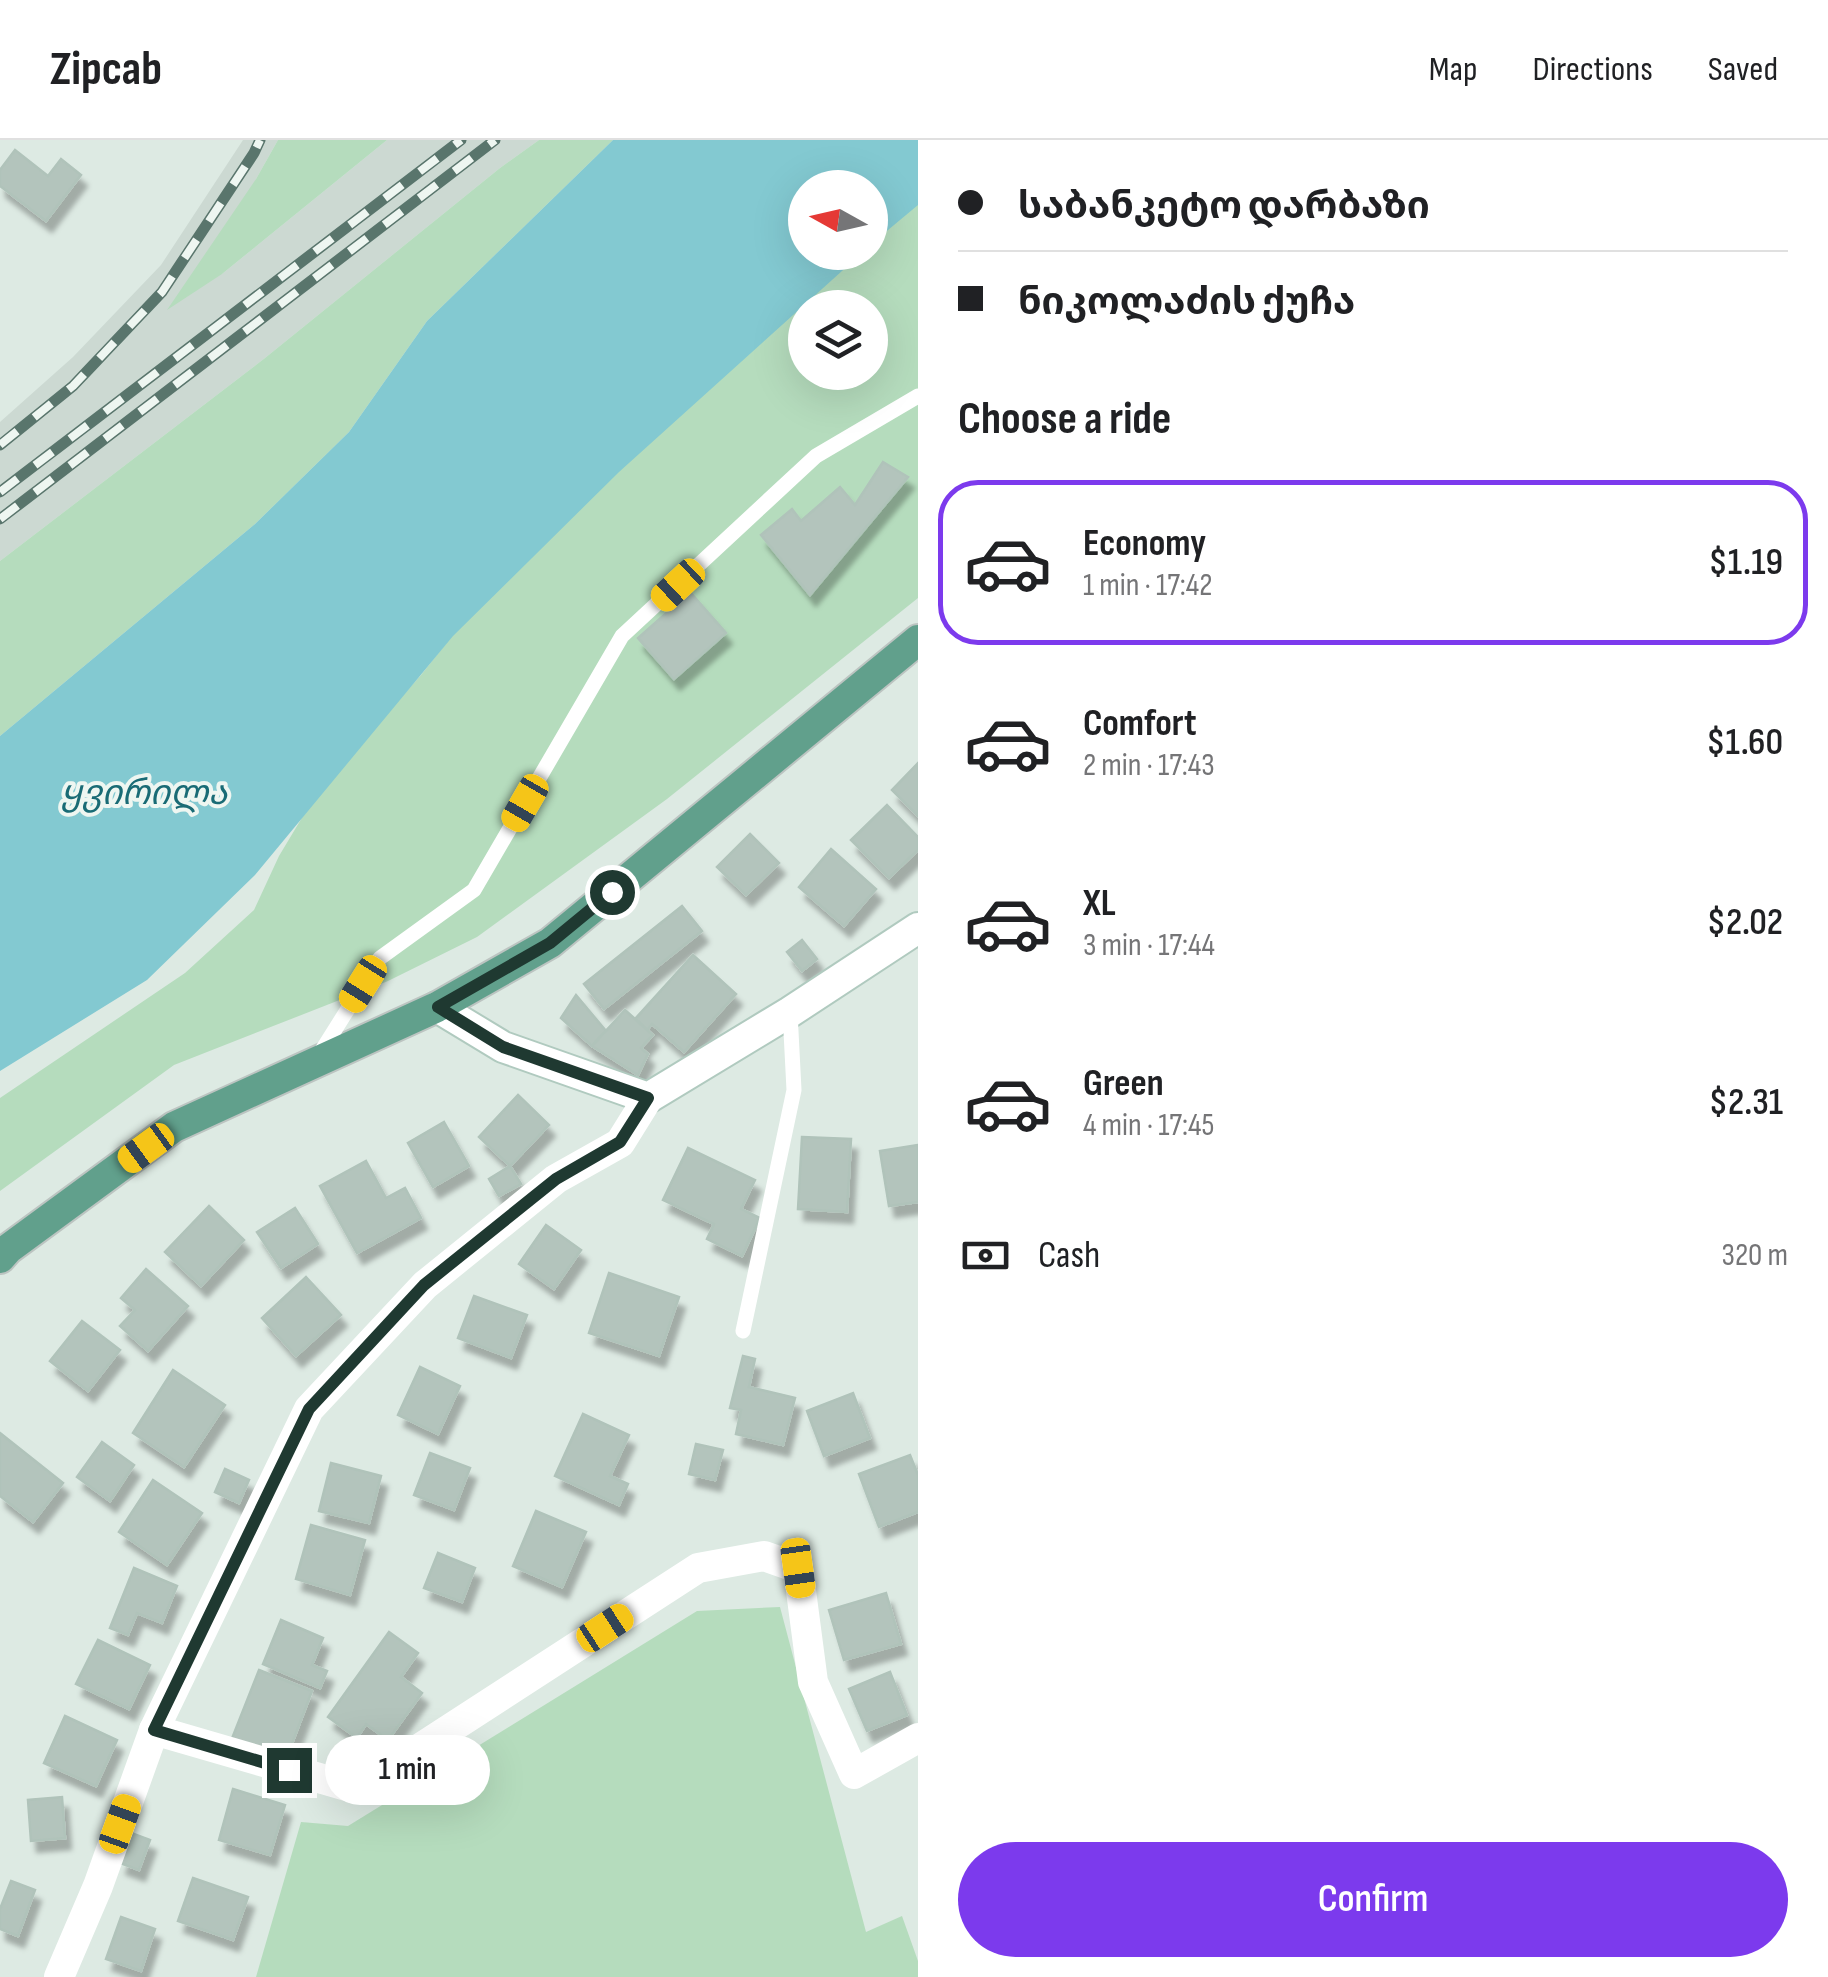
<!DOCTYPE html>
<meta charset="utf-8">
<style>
body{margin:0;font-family:"Sofia Sans Condensed","Noto Sans Georgian",sans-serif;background:#f2f2f2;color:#202124;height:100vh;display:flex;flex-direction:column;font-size:38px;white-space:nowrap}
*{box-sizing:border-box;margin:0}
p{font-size:32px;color:#757577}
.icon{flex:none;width:55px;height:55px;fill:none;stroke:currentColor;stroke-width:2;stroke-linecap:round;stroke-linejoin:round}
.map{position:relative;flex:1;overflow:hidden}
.drawer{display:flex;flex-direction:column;background:#fff;width:910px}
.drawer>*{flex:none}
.top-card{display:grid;align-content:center;height:220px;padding:0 40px;background:#fff}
.needle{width:65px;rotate:278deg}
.fabs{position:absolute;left:788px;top:30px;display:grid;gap:20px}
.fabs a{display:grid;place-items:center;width:100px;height:100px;border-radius:50%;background:#fff;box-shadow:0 10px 40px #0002;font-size:50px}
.end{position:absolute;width:45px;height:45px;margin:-22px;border:12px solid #1f3931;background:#fff;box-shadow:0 0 0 5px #fff}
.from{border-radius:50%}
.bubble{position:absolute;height:70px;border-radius:35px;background:#fff;box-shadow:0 10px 40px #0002;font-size:32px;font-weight:600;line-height:70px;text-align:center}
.car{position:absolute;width:30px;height:60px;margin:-30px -15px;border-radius:12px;box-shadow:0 0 8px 2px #0007;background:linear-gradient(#f5c518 24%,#345 0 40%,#f5c518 0 76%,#345 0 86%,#f5c518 0)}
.top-card b{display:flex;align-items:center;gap:35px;height:95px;font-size:38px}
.top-card b+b{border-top:2px solid #e0e0e0}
.top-card i{width:25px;height:25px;background:#202124}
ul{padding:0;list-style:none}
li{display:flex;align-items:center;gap:30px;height:165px;margin:0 20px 15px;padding:0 20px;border:5px solid transparent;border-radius:40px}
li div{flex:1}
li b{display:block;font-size:38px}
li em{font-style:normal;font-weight:600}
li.active{border-color:#7c3aed}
li>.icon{width:90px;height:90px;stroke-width:1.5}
h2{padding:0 40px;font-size:45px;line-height:120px}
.pay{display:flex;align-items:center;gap:25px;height:110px;padding:0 40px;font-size:38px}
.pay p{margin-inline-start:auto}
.cta{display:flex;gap:20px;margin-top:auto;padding:20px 40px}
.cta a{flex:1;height:115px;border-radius:60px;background:#7c3aed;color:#fff;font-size:40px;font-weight:600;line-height:115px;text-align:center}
header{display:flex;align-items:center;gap:60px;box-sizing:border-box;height:140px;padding:0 50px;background:#fff;border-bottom:2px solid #e0e0e0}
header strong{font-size:48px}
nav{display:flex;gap:55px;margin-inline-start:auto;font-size:35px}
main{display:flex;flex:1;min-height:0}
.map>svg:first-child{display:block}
.built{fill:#ccd9d2}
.green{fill:#b5dcbd;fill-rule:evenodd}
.water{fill:#83c9d1}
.building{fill:#b3c4bc;stroke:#b0c3ba;stroke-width:2.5;filter:url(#shadow)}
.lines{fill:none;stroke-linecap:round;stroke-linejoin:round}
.secondary-casing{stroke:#b0cabf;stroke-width:34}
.primary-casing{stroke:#bcc4c1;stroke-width:34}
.service{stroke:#fff;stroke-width:15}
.minor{stroke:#fff;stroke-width:30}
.secondary{stroke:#fff;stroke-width:30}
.primary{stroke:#61a08c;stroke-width:30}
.rail-casing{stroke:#59756c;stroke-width:11}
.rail{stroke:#eef6f1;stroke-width:8;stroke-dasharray:22;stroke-linecap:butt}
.route{stroke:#1f3931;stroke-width:12}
.labels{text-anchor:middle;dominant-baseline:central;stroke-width:8;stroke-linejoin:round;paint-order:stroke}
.water-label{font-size:35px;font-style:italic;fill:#196b75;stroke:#eef6f1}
</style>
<header>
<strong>Zipcab</strong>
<nav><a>Map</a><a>Directions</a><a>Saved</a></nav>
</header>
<main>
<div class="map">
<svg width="918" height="1837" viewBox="0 0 918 1837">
<defs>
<filter id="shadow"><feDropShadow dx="6" dy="11" stdDeviation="2.5" flood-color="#0004"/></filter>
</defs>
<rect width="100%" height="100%" fill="#ddeae3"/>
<!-- built -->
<path class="built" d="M243 0H278L256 39 222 134 387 0H539L500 28 265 218 0 421V282L73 217 161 125Z"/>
<!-- green -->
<g class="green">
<path d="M278 0H387L222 134 167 170 256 39Z"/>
<path d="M539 0H613L427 181 349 292 255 384 0 596V421L265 218 500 28Z"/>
<path d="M918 0V458L667 659 477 797 388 841 174 925 0 1051V958L185 833 254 770 279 716 318 651 421 535 601 308 805 112H870V48ZM805 168H870V232H805Z"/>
<path d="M780 1467 866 1792 902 1776 918 1821V1837H256L301 1682 348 1686 697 1471Z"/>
</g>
<!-- water -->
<path class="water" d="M613 0H918V65L870 105V48H805V112L862 113 619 332 453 496 255 735 147 840 0 931V596L255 384 349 292 427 181Z"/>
<!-- building -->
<g class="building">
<path d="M15 10 48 36 61 19 81 35 46 81 0 46V30Z"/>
<path d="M883 322 908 337 810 455 761 395 792 369 801 381 840 347 855 365Z"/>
<path d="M690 452 726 493 674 539 638 498Z"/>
<path d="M918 623V676L892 650Z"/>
<path d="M887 665 918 697V710L889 738 851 700Z"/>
<path d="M750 694 779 723 746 755 717 727Z"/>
<path d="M831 709 876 749 844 786 799 747Z"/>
<path d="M682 766 702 791 604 869 584 844Z"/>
<path d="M802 800 817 819 802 831 787 812Z"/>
<path d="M693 815 736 854 684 912 652 884 647 890 635 879Z"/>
<path d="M576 855 606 891 592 906 561 878Z"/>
<path d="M625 870 653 895 641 908 648 914 638 935 592 906Z"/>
<path d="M518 955 549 985 510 1026 479 997Z"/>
<path d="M444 982 469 1026 433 1047 408 1003Z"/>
<path d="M802 997 851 999 847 1072 798 1069Z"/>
<path d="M918 1005V1062L889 1066 880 1011Z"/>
<path d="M688 1008 755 1040 741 1069 760 1078 742 1116 707 1099 714 1084 663 1060Z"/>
<path d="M366 1021 386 1058 405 1048 421 1078 357 1113 320 1046Z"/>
<path d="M510 1026 521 1044 499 1056 489 1039Z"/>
<path d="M209 1066 244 1100 201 1146 165 1112Z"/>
<path d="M295 1068 318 1104 281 1128 257 1092Z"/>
<path d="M546 1085 581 1110 554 1149 519 1124Z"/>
<path d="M146 1129 188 1166 148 1211 120 1186 135 1170 121 1158Z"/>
<path d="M609 1133 679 1157 659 1216 589 1193Z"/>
<path d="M306 1137 341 1175 296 1216 262 1178Z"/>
<path d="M474 1156 527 1175 511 1218 458 1198Z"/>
<path d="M82 1181 120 1210 88 1251 50 1221Z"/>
<path d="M743 1216 755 1219 749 1247 795 1258 783 1305 736 1294 741 1270 730 1268Z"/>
<path d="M420 1227 460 1246 438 1294 398 1275Z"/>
<path d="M173 1230 225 1265 184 1327 133 1293Z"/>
<path d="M853 1253 870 1298 824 1316 807 1271Z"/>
<path d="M583 1274 629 1295 610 1336 628 1344 619 1365 555 1336Z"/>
<path d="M0 1293 63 1343 33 1382 0 1356Z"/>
<path d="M102 1302 134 1325 110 1361 77 1337Z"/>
<path d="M696 1304 723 1310 715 1340 689 1334Z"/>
<path d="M430 1313 470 1328 454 1370 414 1355Z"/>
<path d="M910 1315 918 1335V1372L879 1387 859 1334Z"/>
<path d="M331 1323 381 1336 369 1383 319 1371Z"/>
<path d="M225 1329 249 1340 239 1363 215 1352Z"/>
<path d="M153 1340 202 1373 167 1425 119 1392Z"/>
<path d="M536 1371 586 1392 562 1447 513 1426Z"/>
<path d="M311 1385 365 1400 350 1455 296 1439Z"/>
<path d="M438 1413 475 1428 462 1462 424 1448Z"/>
<path d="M134 1428 177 1446 162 1483 137 1473 128 1495 110 1488Z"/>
<path d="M886 1453 901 1504 844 1520 829 1470Z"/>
<path d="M281 1480 323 1498 312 1525 327 1531 320 1548 263 1524Z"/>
<path d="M389 1492 418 1513 401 1537 422 1553 388 1600 366 1584 357 1598 328 1577Z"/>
<path d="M98 1500 150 1525 129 1569 76 1544Z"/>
<path d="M259 1530 312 1551 285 1622 231 1601Z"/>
<path d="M890 1532 907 1575 867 1591 849 1549Z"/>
<path d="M65 1576 117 1600 96 1646 44 1623Z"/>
<path d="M233 1649 285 1665 270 1715 219 1700Z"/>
<path d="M62 1657 65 1698 31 1701 28 1660Z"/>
<path d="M131 1693 150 1700 139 1730 120 1723Z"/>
<path d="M193 1738 248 1757 233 1800 178 1781Z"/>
<path d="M11 1741 35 1750 18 1796 0 1789V1769Z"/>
<path d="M121 1777 155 1789 141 1831 106 1819Z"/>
</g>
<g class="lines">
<defs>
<path id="secondary" d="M437 867 503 907 648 958 790 872 918 788"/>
<path id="primary" d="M0 1118 8 1109 174 987 437 867 550 803 918 500"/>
</defs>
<!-- secondary casing -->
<use href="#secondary" class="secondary-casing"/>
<!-- primary casing -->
<use href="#primary" class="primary-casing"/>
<!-- service -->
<g class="service">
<path d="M319 915 380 818 474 750 622 496 816 316 918 256"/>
<path d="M743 1191 794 950 790 872"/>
</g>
<!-- minor -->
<g class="minor">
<path d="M154 1590 357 1649 698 1428 764 1416 798 1428 813 1542 854 1634 918 1598"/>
<path d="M59 1837 98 1746 154 1590 309 1269 425 1145 556 1039 620 1003 648 958"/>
</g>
<!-- secondary -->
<use href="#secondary" class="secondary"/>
<!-- primary -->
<use href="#primary" class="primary"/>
<defs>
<g id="rail">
<path d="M0 305 73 246 162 152 254 13 260 0"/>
<path d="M0 352 461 0"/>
<path d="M0 379 495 0"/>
</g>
</defs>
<!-- rail casing -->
<use href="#rail" class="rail-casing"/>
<!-- rail -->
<use href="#rail" class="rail"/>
</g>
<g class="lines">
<!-- route -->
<path class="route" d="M289 1630 154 1590 309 1269 424 1145 556 1039 620 1002 648 958 503 907 438 867 550 803 612 752"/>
</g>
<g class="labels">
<!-- water labels -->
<g class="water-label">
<text x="144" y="653">ყვირილა</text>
</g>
</g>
</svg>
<div class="fabs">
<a><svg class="needle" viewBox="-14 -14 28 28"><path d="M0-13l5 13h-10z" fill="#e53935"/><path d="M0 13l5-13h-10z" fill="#757577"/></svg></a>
<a><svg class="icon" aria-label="layers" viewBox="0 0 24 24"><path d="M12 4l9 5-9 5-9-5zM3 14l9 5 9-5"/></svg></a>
</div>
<i class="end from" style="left:612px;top:752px"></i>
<i class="end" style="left:289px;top:1630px"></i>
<div class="bubble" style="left:325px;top:1595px;width:165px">1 min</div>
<i class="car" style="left:678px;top:445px;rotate:227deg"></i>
<i class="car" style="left:525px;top:663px;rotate:210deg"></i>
<i class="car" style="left:363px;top:844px;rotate:212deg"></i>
<i class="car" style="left:146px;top:1008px;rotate:234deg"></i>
<i class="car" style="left:798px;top:1428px;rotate:172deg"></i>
<i class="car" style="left:605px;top:1488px;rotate:57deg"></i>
<i class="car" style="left:120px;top:1684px;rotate:20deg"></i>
</div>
<section class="drawer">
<div class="top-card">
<b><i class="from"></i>საბანკეტო დარბაზი</b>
<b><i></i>ნიკოლაძის ქუჩა</b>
</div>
<h2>Choose a ride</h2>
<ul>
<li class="active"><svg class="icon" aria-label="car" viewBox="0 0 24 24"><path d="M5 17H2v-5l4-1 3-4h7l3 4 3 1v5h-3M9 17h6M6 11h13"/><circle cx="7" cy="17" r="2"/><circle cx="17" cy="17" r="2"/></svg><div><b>Economy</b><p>1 min · 17:42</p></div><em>$1.19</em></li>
<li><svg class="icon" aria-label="car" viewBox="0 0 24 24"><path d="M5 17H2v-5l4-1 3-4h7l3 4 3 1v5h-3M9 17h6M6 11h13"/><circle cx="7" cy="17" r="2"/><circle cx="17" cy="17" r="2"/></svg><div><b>Comfort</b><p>2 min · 17:43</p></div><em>$1.60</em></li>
<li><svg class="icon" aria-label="car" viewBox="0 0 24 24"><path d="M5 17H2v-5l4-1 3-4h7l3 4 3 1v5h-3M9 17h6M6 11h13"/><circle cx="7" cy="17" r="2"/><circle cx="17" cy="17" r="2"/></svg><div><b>XL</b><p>3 min · 17:44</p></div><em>$2.02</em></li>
<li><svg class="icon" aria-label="car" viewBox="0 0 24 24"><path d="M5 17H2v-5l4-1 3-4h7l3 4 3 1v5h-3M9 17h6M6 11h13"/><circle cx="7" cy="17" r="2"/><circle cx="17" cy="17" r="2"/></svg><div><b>Green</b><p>4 min · 17:45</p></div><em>$2.31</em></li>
</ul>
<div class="pay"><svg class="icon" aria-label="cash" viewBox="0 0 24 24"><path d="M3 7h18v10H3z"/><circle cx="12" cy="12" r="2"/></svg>Cash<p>320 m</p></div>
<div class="cta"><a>Confirm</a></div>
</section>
</main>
